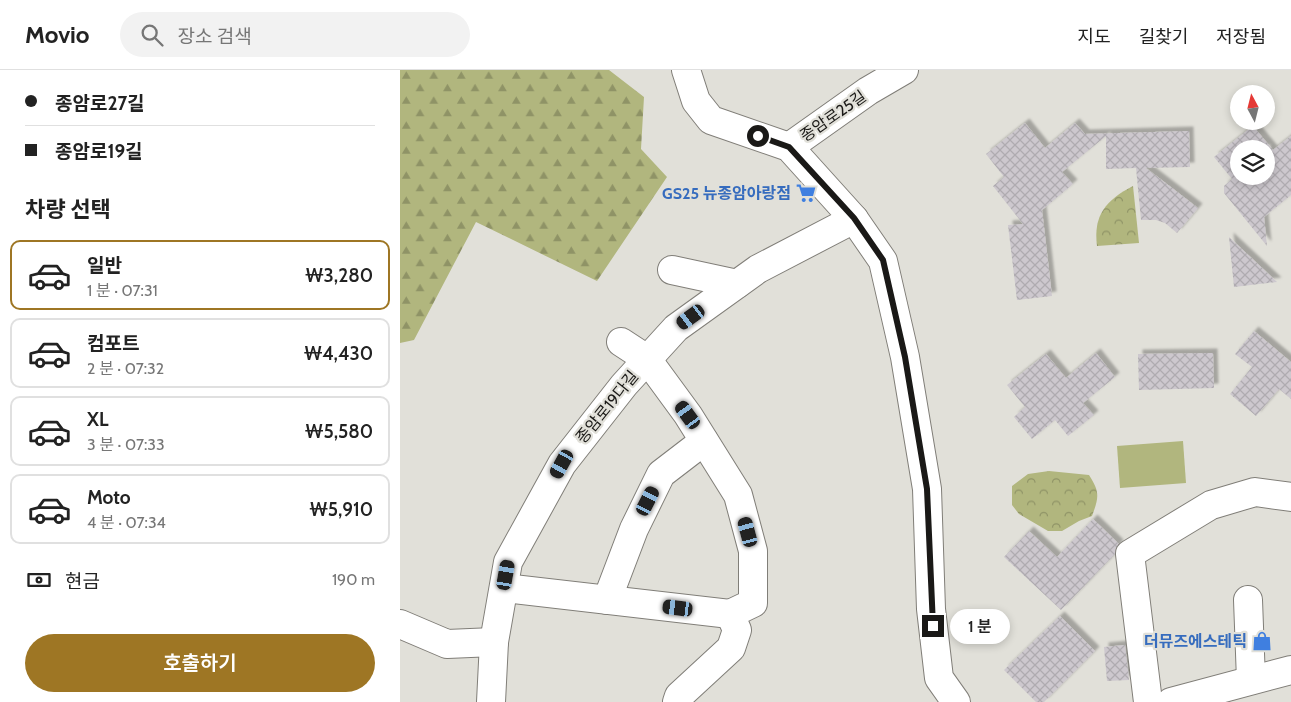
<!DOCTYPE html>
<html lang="ko">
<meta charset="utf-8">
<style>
body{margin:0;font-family:Cabin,"Noto Sans KR",sans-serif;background:#f2f2f2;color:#222;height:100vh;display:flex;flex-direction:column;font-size:19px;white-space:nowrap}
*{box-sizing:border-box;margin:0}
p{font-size:16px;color:#767676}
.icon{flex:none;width:28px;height:28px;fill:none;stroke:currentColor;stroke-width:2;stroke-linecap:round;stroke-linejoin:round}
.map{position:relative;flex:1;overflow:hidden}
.details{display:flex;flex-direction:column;background:#fff;width:400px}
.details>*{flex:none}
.guide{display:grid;align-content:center;height:110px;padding:0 25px;background:#fff}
.needle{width:32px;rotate:353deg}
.buttons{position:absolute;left:830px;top:15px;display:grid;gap:10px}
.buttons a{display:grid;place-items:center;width:45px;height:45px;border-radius:50%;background:#fff;box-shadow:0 2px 8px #0003;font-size:25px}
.end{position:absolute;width:22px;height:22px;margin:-11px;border:6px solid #1a1917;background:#fff;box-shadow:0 0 0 2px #fff}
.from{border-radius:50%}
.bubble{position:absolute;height:35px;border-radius:18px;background:#fff;box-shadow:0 2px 8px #0003;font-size:16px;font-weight:600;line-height:35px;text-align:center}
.car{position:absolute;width:15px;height:30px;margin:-15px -8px;border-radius:6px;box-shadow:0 0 4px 1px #0007;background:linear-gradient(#222 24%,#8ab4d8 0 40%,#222 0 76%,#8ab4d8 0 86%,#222 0)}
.guide b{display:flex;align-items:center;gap:18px;height:48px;font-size:19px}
.guide b+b{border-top:1px solid #e0e0e0}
.guide i{width:12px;height:12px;background:#222}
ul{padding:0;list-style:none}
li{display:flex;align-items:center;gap:15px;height:70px;margin:0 10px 8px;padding:0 15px;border:2px solid #e0e0e0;border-radius:10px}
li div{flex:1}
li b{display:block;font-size:19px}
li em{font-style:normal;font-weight:600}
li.current{border-color:#9e7624}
li>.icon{width:45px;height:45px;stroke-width:1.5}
h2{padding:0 25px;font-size:22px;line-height:60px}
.pay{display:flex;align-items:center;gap:12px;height:55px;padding:0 25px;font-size:19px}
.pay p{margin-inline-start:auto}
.primary-button{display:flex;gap:10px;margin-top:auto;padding:10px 25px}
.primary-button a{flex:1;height:58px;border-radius:30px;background:#9e7624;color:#fff;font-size:20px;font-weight:600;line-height:58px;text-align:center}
header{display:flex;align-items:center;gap:30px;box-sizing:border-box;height:70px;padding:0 25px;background:#fff;border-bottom:1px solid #e0e0e0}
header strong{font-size:24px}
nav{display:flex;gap:28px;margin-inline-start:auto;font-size:18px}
.search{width:350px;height:45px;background:#f2f2f2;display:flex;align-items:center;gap:12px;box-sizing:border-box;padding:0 18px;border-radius:28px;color:#767676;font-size:19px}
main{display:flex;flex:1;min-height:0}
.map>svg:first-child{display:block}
.forest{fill:url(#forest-firs)}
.park{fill:url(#park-crowns)}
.garden{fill:#b1b67e}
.building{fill:url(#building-cross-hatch);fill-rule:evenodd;filter:url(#shadow)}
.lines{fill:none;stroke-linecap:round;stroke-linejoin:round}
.minor-casing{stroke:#807e78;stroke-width:30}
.minor{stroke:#fff;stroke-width:28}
.route{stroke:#1a1917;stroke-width:6}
.labels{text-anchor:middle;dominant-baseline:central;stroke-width:4.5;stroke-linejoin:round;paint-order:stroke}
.street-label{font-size:16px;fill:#1a1917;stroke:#e1e0d9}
.shop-label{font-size:16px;font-weight:bold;fill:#366cbe;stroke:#e1e0d9;text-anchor:end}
</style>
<header>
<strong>Movio</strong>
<div class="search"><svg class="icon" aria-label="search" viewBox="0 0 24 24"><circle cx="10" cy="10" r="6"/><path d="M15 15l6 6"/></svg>장소 검색</div>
<nav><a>지도</a><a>길찾기</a><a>저장됨</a></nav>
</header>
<main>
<section class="details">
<div class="guide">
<b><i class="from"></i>종암로27길</b>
<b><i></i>종암로19길</b>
</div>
<h2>차량 선택</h2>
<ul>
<li class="current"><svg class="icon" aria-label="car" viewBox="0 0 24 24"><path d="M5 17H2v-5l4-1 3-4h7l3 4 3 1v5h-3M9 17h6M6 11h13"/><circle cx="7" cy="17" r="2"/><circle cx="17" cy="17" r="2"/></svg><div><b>일반</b><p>1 분 · 07:31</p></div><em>₩3,280</em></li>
<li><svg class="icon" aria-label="car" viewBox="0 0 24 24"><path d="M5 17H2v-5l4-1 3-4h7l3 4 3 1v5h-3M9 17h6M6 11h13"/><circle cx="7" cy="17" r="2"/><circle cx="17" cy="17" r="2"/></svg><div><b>컴포트</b><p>2 분 · 07:32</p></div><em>₩4,430</em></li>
<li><svg class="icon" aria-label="car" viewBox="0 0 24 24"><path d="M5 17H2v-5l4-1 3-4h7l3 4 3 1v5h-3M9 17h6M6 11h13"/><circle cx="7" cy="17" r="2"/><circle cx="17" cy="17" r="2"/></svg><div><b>XL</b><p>3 분 · 07:33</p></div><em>₩5,580</em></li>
<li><svg class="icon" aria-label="car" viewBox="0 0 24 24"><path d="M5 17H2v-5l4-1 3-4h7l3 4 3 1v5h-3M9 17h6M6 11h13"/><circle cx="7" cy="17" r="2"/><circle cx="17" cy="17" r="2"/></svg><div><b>Moto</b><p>4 분 · 07:34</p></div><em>₩5,910</em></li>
</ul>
<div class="pay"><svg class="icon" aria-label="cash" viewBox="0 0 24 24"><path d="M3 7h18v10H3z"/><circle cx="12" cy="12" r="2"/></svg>현금<p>190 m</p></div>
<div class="primary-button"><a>호출하기</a></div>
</section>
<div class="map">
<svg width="891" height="632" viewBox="0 0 891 632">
<defs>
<pattern id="forest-firs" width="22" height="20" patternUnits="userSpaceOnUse" patternTransform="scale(1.25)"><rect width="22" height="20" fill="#b1b67e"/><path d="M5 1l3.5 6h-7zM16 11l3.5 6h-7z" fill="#8f9366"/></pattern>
<pattern id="park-crowns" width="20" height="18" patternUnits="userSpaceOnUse" patternTransform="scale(1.25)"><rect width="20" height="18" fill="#b1b67e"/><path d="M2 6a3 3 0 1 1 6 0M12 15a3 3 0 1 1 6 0" fill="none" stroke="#8f9366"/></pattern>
<pattern id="building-cross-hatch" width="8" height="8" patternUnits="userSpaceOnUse" patternTransform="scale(1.25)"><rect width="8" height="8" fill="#cdc8ce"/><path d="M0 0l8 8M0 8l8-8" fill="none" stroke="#afabb0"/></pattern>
<filter id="shadow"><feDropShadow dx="4.5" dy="-4.5" stdDeviation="1" flood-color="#0004"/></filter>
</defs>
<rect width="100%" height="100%" fill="#e1e0d9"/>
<!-- forest -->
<path class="forest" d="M0 0H209L244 27 241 79 267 107 197 211 76 152 14 270 0 273Z"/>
<!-- park -->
<g class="park">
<path d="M733 116 739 173 697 176C693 145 706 130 733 116Z"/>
<path d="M649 401 689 405C700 422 699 427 692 446L679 451 662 461H648L619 444 612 435V416L628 404Z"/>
</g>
<!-- garden -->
<path class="garden" d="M783 371 786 413 720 418 717 376Z"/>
<!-- building -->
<g class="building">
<path d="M625 53 645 78 675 53 685 64 789 61 790 97 746 98 798 138 777 163 765 153 756 150H741L736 98 706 99V66L662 102 673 114 642 140 652 226 617 230 608 155 623 154 593 116 604 107 586 84Z"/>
<path d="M853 56 873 80 891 66V125L864 147 867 176 824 123V116L832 109 814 87ZM839 79H866V106H839Z"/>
<path d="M829 167 877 212 834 217Z"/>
<path d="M854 261 891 292V329L879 319 856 346 830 324 852 297 835 284Z"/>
<path d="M696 283 715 307 683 333 694 345 668 366 655 350 632 369 614 347 625 337 607 315 646 284 666 308Z"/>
<path d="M813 283 814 318 739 320 738 284Z"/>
<path d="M693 449 719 474 716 478 715 484 661 540 604 487 629 461 657 487Z"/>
<path d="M660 546 695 581 644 632H636L604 600Z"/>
<path d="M725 575 729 610 707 611 704 577Z"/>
</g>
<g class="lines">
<defs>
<g id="minor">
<path d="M286 0 296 31 311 50 389 77 454 149 483 191 505 287 527 419 531 539 539 608 556 632"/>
<path d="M389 77 468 21 504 0"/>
<path d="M272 200 337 214"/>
<path d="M221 272 247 289 288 345 338 425 353 481V533L330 544"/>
<path d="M104 518 330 544"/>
<path d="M207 530 234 459 261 404 304 371"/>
<path d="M848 530 851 610"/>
<path d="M0 554 47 574 94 572"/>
<path d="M91 632 94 572 108 492 162 394 224 315 276 258 358 199 454 149"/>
<path d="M277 632 279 626 331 578 337 560 330 544"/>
<path d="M748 632 730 484 811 435 855 422 891 427"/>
<path d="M771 632 891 600"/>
</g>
</defs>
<!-- minor casing -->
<use href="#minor" class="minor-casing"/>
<!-- minor -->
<use href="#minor" class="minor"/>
</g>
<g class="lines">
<!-- route -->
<path class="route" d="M358 66 389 77 454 148 483 190 505 287 527 419 533 556"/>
</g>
<!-- icons -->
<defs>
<symbol id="supermarket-bare" viewBox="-9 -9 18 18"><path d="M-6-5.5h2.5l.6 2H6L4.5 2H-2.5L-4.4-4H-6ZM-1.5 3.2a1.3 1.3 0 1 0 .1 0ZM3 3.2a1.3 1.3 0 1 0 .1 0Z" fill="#3f7fe0" stroke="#e1e0d9" stroke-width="2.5" paint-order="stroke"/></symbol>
<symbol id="shop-bare" viewBox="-9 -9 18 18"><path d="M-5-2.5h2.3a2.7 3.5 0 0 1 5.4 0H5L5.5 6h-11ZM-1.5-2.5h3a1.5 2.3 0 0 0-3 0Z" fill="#3f7fe0" stroke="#e1e0d9" stroke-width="2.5" paint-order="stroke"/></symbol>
</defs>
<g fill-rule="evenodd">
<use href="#supermarket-bare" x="392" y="109" width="28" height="28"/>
<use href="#shop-bare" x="848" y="557" width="28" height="28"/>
</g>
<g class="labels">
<!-- street labels -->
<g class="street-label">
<text transform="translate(433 46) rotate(-35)">종암로25길</text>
<text transform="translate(207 337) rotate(-51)">종암로19다길</text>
</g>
<!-- shop labels -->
<g class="shop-label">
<text x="391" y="123">GS25 뉴종암아랑점</text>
<text x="847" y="571">더뮤즈에스테틱</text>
</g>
</g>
</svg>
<div class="buttons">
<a><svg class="needle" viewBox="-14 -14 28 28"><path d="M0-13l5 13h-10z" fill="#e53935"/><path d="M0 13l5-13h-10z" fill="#767676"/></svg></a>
<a><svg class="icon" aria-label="layers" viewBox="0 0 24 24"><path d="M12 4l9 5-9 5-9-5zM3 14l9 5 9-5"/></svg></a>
</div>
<i class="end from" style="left:358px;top:66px"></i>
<i class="end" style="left:533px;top:556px"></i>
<div class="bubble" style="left:550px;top:539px;width:60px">1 분</div>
<i class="car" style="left:291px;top:247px;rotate:234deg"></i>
<i class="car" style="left:288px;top:345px;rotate:324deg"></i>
<i class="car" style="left:162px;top:394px;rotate:209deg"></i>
<i class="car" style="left:248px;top:431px;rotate:27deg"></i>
<i class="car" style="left:348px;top:462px;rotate:345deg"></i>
<i class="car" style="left:106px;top:505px;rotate:10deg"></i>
<i class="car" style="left:278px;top:538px;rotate:277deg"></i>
</div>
</main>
